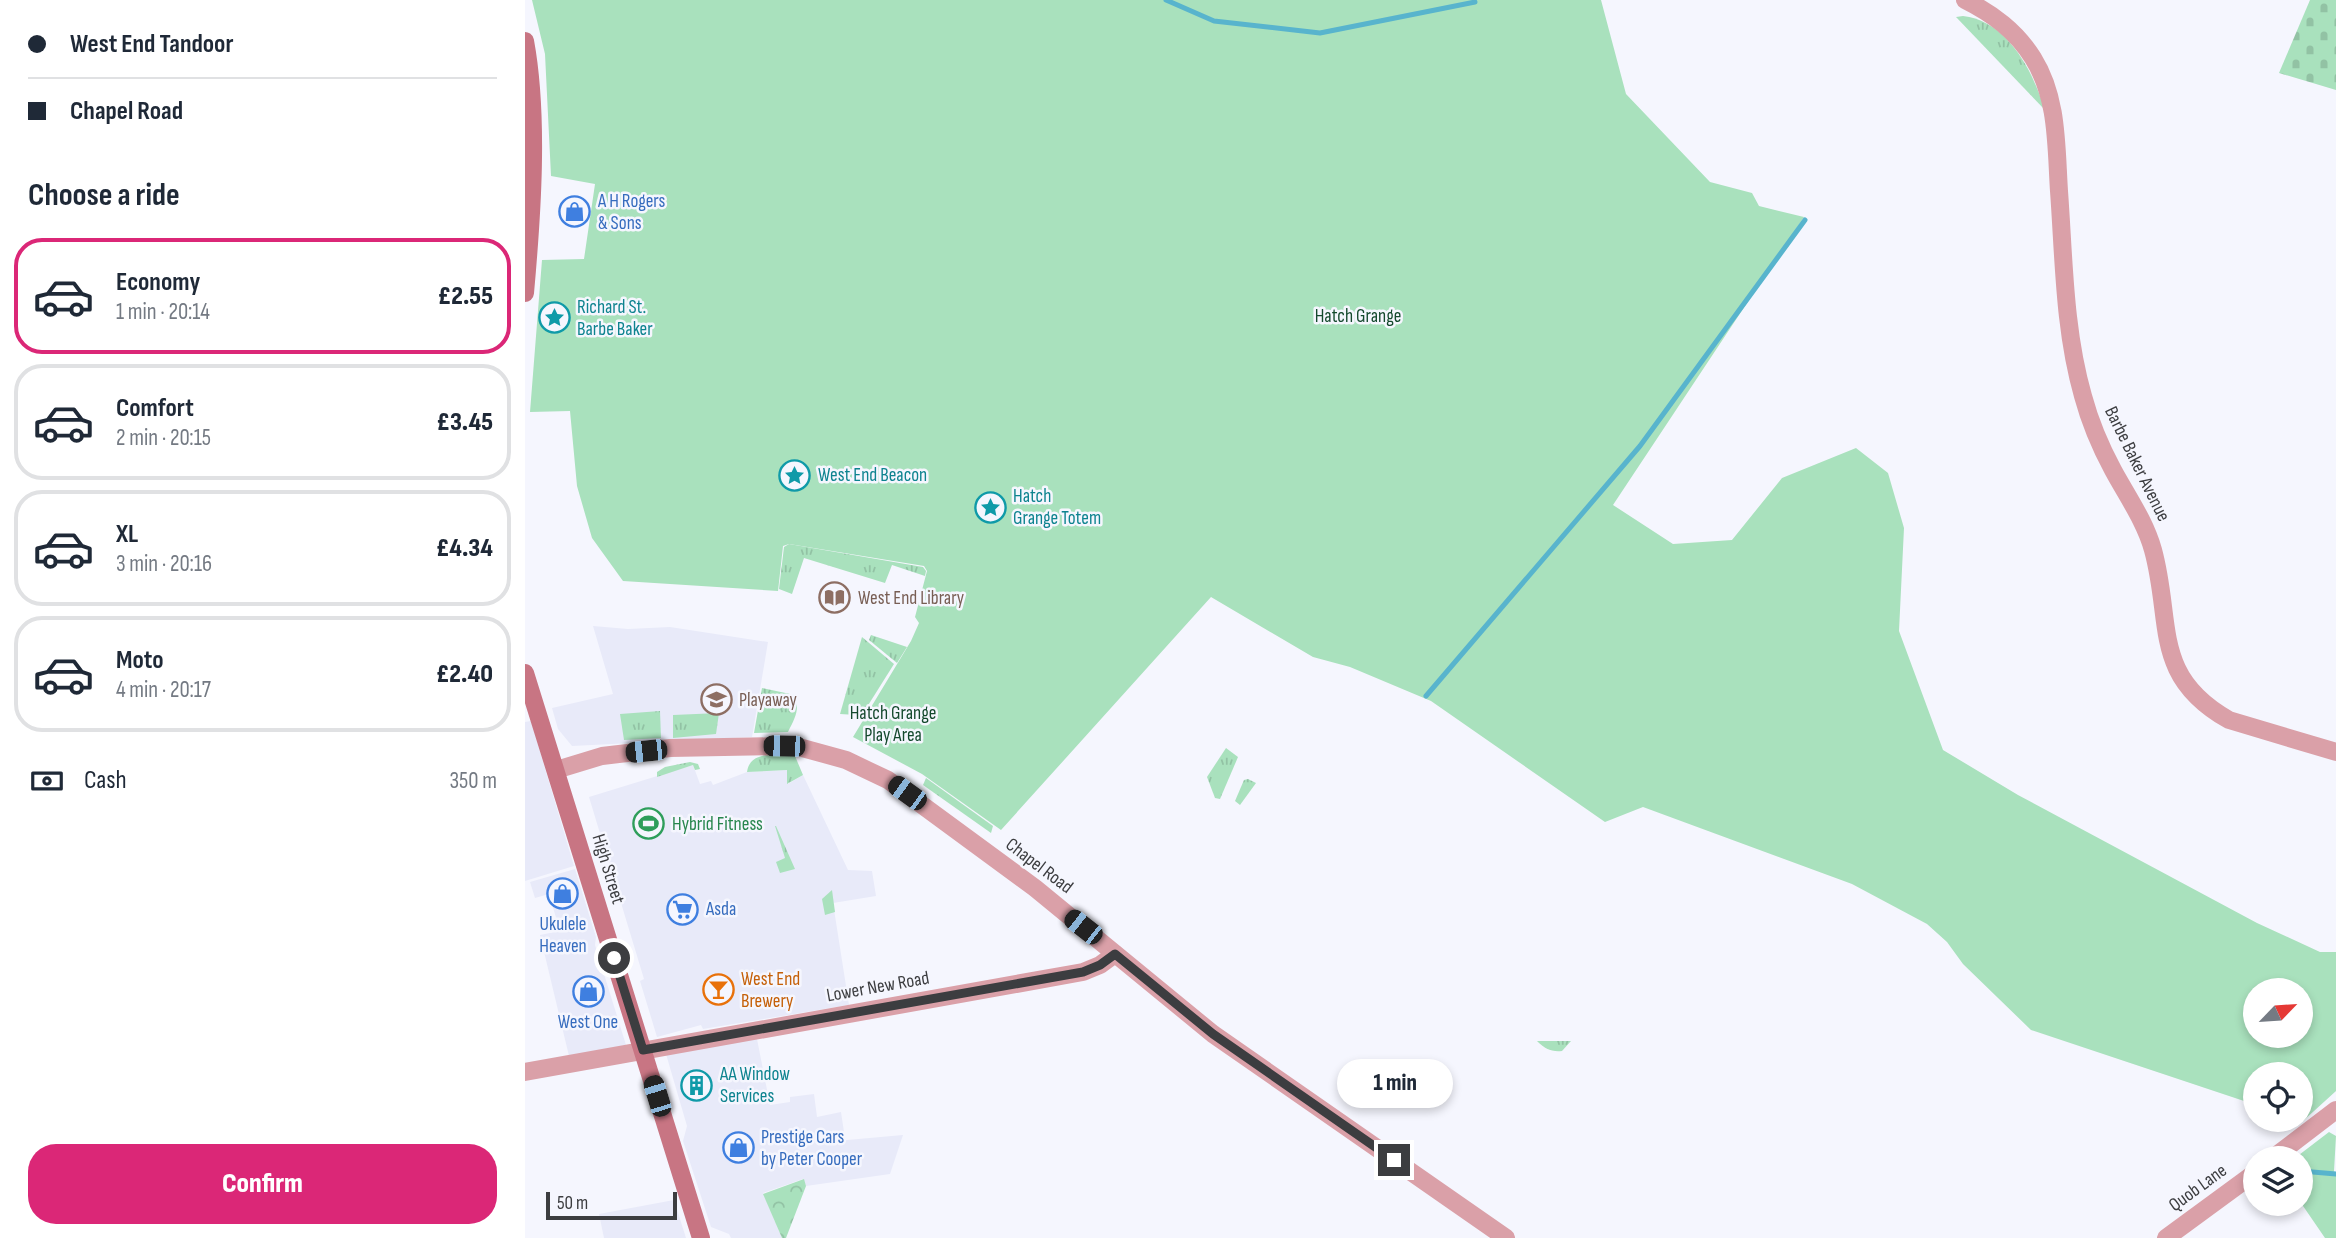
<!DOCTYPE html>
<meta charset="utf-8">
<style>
body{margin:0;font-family:"Sofia Sans Condensed",sans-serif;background:#f6f6f7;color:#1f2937;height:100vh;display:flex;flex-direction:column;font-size:26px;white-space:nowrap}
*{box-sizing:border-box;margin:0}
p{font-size:23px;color:#747a83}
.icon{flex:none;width:38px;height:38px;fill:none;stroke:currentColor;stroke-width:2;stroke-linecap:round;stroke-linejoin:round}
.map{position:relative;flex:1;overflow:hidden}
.details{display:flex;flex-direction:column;background:#fff;width:525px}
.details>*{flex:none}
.hud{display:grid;align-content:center;height:154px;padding:0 28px;background:#fff}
.needle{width:46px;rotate:65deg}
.fabs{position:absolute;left:1718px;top:978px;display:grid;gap:14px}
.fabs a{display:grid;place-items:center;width:70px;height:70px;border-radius:50%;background:#fff;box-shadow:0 4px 10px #0003;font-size:35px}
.scale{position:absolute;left:21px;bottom:18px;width:131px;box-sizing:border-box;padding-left:7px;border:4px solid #3c3d40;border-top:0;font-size:19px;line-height:24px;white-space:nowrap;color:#3c3d40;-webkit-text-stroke:5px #f5f6fe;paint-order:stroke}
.end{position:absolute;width:32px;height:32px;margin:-16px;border:9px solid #3c3d40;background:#fff;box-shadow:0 0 0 4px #fff}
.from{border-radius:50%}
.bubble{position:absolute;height:49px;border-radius:24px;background:#fff;box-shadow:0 4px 10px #0003;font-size:23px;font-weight:800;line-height:49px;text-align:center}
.car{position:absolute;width:21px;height:42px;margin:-21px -10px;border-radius:9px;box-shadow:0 0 5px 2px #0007;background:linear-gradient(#222 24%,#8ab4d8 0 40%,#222 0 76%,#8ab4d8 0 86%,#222 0)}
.hud b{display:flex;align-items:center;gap:24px;height:66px;font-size:26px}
.hud b+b{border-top:2px solid #e0e1e3}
.hud i{width:18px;height:18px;background:#1f2937}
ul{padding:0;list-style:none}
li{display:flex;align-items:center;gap:21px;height:116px;margin:0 14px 10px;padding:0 14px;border:4px solid #e0e1e3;border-radius:28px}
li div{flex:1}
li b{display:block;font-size:26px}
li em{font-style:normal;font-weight:800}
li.active{border-color:#db2777}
li>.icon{width:63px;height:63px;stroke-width:1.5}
h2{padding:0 28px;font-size:32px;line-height:84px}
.pay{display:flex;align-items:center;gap:18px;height:77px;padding:0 28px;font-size:26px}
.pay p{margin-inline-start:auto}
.primary-button{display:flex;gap:14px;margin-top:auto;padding:14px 28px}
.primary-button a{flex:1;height:80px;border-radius:28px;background:#db2777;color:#fff;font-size:28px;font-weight:800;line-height:80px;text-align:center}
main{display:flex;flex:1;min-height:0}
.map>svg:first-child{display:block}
.built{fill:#e8eaf9}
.grass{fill:url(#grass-tufts)}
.forest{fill:url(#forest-crowns)}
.cemetery{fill:url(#cemetery-stones)}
.park{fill:#a9e1bd;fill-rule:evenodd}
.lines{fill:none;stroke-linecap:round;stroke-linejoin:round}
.stream{stroke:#58b4cd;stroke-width:5}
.tertiary{stroke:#daa0a8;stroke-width:18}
.secondary{stroke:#c87583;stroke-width:18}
.route{stroke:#3c3d40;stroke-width:9}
.labels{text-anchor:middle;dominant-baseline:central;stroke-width:5;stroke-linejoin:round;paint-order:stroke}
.shop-label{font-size:19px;fill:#366cbe;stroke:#f5f6fe;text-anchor:start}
.culture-label{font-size:19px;fill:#0d838f;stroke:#f5f6fe;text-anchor:start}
.park-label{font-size:19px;fill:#14492d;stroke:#f5f6fe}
.street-label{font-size:19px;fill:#3c3d40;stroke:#f5f6fe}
.education-label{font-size:19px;fill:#785e54;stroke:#f5f6fe;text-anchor:start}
.leisure-label{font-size:19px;fill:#27864d;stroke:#f5f6fe;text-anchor:start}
.food-label{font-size:19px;fill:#c56008;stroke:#f5f6fe;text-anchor:start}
</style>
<main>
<section class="details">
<div class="hud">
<b><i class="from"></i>West End Tandoor</b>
<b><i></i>Chapel Road</b>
</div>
<h2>Choose a ride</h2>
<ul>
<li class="active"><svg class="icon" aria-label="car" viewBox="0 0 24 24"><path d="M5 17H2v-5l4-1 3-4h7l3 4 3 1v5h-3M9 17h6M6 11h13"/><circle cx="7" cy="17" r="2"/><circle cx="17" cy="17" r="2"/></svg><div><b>Economy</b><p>1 min · 20:14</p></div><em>£2.55</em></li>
<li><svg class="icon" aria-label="car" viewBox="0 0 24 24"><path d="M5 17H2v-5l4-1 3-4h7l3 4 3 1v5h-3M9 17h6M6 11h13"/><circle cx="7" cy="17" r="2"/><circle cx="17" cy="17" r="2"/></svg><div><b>Comfort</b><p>2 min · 20:15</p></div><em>£3.45</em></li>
<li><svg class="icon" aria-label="car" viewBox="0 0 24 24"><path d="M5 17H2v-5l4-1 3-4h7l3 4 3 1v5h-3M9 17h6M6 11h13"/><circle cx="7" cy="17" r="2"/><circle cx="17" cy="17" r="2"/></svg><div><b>XL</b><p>3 min · 20:16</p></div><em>£4.34</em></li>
<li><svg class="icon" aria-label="car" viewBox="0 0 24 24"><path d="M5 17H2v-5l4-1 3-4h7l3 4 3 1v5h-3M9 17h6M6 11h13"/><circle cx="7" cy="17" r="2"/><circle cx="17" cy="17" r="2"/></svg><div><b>Moto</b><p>4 min · 20:17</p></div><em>£2.40</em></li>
</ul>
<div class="pay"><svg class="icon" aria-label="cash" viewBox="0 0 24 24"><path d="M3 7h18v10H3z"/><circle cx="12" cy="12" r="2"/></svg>Cash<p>350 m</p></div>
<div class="primary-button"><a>Confirm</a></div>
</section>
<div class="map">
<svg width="1811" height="1238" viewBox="0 0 1811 1238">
<defs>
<pattern id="grass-tufts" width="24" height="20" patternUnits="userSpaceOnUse" patternTransform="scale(1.75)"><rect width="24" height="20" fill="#a9e1bd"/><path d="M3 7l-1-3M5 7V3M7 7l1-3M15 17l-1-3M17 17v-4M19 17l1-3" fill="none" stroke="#92c2a4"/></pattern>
<pattern id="forest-crowns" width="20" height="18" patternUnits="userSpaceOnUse" patternTransform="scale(1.75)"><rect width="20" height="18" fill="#a9e1bd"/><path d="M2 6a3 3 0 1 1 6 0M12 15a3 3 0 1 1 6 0" fill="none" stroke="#92c2a4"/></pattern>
<pattern id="cemetery-stones" width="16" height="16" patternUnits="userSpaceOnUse" patternTransform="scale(1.75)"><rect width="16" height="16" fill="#a9e1bd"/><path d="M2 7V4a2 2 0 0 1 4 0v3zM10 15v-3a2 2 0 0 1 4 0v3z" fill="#92c2a4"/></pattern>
</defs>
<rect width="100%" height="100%" fill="#f5f6fe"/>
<!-- built -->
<g class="built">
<path d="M68 626 103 629 145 627 243 642 227 737 47 746 33 729 27 708 88 694Z"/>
<path d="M6 721 49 866 0 881V722Z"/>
<path d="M168 765 175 784 186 781 188 785 222 772 262 770 263 784 278 775 323 870 347 871 351 896 308 903 324 1005 178 1029 176 1025 132 1037 115 981 119 979 64 797Z"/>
<path d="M50 869 71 937 70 945 101 1045 44 1056 15 935 35 931 24 894 10 898 5 882Z"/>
<path d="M232 1039 245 1105 265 1102V1097L289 1094 292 1117 316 1112 319 1132 298 1137 300 1142 378 1135 365 1174 281 1186 278 1179 238 1193 257 1238H206L204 1234 186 1227 158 1141 162 1126 141 1054Z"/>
<path d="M149 1200 161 1238H79L74 1214Z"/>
</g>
<!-- grass -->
<g class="grass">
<path d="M1438 16C1483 21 1508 72 1520 110L1431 17Z"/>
<path d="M264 544 398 567 401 571 400 576 367 565 360 583 279 558 267 594 254 589 259 547Z"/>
<path d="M346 635 382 647 372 663 344 640Z"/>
<path d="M337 637 369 664 342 707 331 715 315 714Z"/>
<path d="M237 688 270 695C275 710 270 718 263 732L229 733Z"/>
<path d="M135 711 136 738 99 740 95 714Z"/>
<path d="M194 713 191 734 148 738V715Z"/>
<path d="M701 748 713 757 695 799 690 798 682 777Z"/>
<path d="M253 754 270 756 278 775 262 784V770L222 772C224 756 239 755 253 754Z"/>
<path d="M165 762 173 764 175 769 170 770 168 765 132 777V772L140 767Z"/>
<path d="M401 778 468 826 466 833 398 785Z"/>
<path d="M723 779 731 783 715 805 710 801 719 780Z"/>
<path d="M250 826H251L270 869 255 873 251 862 260 858Z"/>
<path d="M307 890 310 912 300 915 297 899Z"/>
<path d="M1012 1041H1046L1037 1051C1026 1052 1020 1049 1012 1041Z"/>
</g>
<!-- forest -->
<path class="forest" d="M279 1179 281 1186 261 1238H257L238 1194Z"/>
<!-- cemetery -->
<path class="cemetery" d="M1785 0H1811V90L1754 73Z"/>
<!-- park -->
<g class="park">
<path d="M7 0H1076L1101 94 1185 182 1227 193 1234 206 1279 217 1088 505 1148 544 1207 540 1257 478 1331 448 1363 473 1379 528 1374 631 1418 750 1493 795 1732 923 1795 952H1811V1091L1778 1121 1775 1120 1776 1074H1731V1105L1506 1030 1438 964 1422 942 1402 924 1327 884 1118 807 1080 822 906 701 825 667 788 657 686 597 476 830 397 774 328 737 386 641 394 623 390 617 402 571 399 566 264 544 258 546 253 591 98 581 67 538 52 486 45 411 5 412 17 260 59 259 70 184 26 176 20 54ZM1731 990H1776V1036H1731Z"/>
<path d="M1804 1132 1811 1136 1809 1171 1811 1175V1238H1800L1776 1203V1158H1770Z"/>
</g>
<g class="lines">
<!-- stream -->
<g class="stream">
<path d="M641 0 689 21 795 33 950 2"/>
<path d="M901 696 1115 446 1280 220"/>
<path d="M1776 1171 1811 1174"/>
</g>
<!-- tertiary -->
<g class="tertiary">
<path d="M1440 0C1468 14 1491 31 1508 58 1533 98 1531 145 1534 191 1539 259 1539 330 1558 396 1565 422 1575 446 1588 470 1602 496 1620 521 1628 550 1648 623 1626 676 1704 720L1811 752"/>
<path d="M31 770 77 756 145 748 259 746H270L321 760 363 780 510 888 688 1034 981 1238"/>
<path d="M0 1072 558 972 575 965 590 954"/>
<path d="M1748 1158 1811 1110"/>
<path d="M1641 1238 1731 1172"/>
</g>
<!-- secondary -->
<g class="secondary">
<path d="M0 41C14 117 7 215 0 293"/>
<path d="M0 673 176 1238"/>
</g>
</g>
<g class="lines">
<!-- route -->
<path class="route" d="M89 958 118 1050 558 972 575 965 590 954 688 1034 869 1160"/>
</g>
<!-- icons -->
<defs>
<symbol id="shop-ring" viewBox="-11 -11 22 22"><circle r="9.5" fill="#f5f6fe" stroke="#3f7fe0" stroke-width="1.5"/><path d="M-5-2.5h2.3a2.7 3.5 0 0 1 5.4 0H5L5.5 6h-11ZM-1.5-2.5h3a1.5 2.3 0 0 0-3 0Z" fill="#3f7fe0"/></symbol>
<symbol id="sight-ring" viewBox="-11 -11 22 22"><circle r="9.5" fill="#f5f6fe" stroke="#0f9aa8" stroke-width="1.5"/><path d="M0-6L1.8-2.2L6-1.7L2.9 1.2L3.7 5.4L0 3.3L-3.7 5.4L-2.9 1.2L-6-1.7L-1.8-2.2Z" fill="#0f9aa8"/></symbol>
<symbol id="library-ring" viewBox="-11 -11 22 22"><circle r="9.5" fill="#f5f6fe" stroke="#8d6e63" stroke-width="1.5"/><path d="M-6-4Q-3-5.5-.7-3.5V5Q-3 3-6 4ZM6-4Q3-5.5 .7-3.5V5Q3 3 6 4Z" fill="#8d6e63"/></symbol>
<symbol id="school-ring" viewBox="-11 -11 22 22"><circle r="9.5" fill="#f5f6fe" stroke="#8d6e63" stroke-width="1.5"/><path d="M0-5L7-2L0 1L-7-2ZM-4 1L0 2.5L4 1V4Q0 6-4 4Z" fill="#8d6e63"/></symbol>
<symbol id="stadium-ring" viewBox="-11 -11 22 22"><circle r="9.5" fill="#f5f6fe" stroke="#2e9e5b" stroke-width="1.5"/><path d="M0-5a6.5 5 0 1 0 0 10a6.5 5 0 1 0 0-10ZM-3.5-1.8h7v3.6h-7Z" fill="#2e9e5b"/></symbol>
<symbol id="supermarket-ring" viewBox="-11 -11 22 22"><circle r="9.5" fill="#f5f6fe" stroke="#3f7fe0" stroke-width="1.5"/><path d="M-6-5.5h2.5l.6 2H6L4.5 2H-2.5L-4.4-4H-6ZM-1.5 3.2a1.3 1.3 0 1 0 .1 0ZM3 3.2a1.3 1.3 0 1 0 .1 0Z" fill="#3f7fe0"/></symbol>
<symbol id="bar-ring" viewBox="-11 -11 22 22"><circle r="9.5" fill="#f5f6fe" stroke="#e8710a" stroke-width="1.5"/><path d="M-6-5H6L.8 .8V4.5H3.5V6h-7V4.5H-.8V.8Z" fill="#e8710a"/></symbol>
<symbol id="building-ring" viewBox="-11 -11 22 22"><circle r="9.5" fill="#f5f6fe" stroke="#0f9aa8" stroke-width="1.5"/><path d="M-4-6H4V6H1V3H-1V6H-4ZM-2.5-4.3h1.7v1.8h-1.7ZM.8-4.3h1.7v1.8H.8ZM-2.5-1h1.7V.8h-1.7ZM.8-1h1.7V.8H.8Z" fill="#0f9aa8"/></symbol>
</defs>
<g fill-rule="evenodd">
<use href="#shop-ring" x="32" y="194" width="35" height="35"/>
<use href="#sight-ring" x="12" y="300" width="35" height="35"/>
<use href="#sight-ring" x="252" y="458" width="35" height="35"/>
<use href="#sight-ring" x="448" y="490" width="35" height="35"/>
<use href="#library-ring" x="292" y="580" width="35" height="35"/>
<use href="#school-ring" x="174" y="682" width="35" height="35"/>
<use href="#stadium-ring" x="106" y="806" width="35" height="35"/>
<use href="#shop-ring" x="20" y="876" width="35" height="35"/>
<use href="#supermarket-ring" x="140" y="892" width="35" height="35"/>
<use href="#bar-ring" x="176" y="972" width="35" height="35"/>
<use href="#shop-ring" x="46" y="974" width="35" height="35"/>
<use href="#building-ring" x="154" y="1068" width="35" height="35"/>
<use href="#shop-ring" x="196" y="1130" width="35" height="35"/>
</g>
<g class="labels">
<!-- shop labels -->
<g class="shop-label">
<text x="73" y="201">A H Rogers<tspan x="73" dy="22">&amp; Sons</tspan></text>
<text x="181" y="909">Asda</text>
<text x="38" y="924" text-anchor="middle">Ukulele<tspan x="38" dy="22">Heaven</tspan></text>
<text x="63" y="1022" text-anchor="middle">West One</text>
<text x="236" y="1137">Prestige Cars<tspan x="236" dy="22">by Peter Cooper</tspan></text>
</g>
<!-- culture labels -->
<g class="culture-label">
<text x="52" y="307">Richard St.<tspan x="52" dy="22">Barbe Baker</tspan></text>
<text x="293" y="475">West End Beacon</text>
<text x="488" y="496">Hatch<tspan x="488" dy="22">Grange Totem</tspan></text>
<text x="195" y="1074">AA Window<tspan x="195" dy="22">Services</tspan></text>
</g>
<!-- park labels -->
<g class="park-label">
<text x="833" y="316">Hatch Grange</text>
<text x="368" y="713">Hatch Grange<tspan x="368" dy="22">Play Area</tspan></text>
</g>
<!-- street labels -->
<g class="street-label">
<text transform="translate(1612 464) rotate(64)">Barbe Baker Avenue</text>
<text transform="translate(514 866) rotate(37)">Chapel Road</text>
<text transform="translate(83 869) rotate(73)">High Street</text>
<text transform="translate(353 987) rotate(-10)">Lower New Road</text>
<text transform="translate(1673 1188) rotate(-36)">Quob Lane</text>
</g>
<!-- education labels -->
<g class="education-label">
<text x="333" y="598">West End Library</text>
<text x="214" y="700">Playaway</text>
</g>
<!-- leisure labels -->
<g class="leisure-label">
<text x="147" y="824">Hybrid Fitness</text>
</g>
<!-- food labels -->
<g class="food-label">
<text x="216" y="979">West End<tspan x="216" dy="22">Brewery</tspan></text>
</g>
</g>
</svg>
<div class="fabs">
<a><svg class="needle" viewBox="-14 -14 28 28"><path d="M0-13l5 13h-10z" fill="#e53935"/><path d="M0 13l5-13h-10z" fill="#747a83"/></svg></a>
<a><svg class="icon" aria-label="locate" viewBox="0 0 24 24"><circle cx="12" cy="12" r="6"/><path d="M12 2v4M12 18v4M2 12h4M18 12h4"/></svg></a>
<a><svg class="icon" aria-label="layers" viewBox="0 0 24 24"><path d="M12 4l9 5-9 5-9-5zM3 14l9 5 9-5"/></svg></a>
</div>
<div class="scale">50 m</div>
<i class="end from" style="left:89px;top:958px"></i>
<i class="end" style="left:869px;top:1160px"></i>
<div class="bubble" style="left:812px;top:1059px;width:116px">1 min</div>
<i class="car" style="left:259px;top:746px;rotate:271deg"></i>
<i class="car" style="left:121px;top:751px;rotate:264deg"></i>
<i class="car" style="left:382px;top:793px;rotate:306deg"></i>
<i class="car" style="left:558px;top:927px;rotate:308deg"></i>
<i class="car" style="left:132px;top:1096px;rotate:343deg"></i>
</div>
</main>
